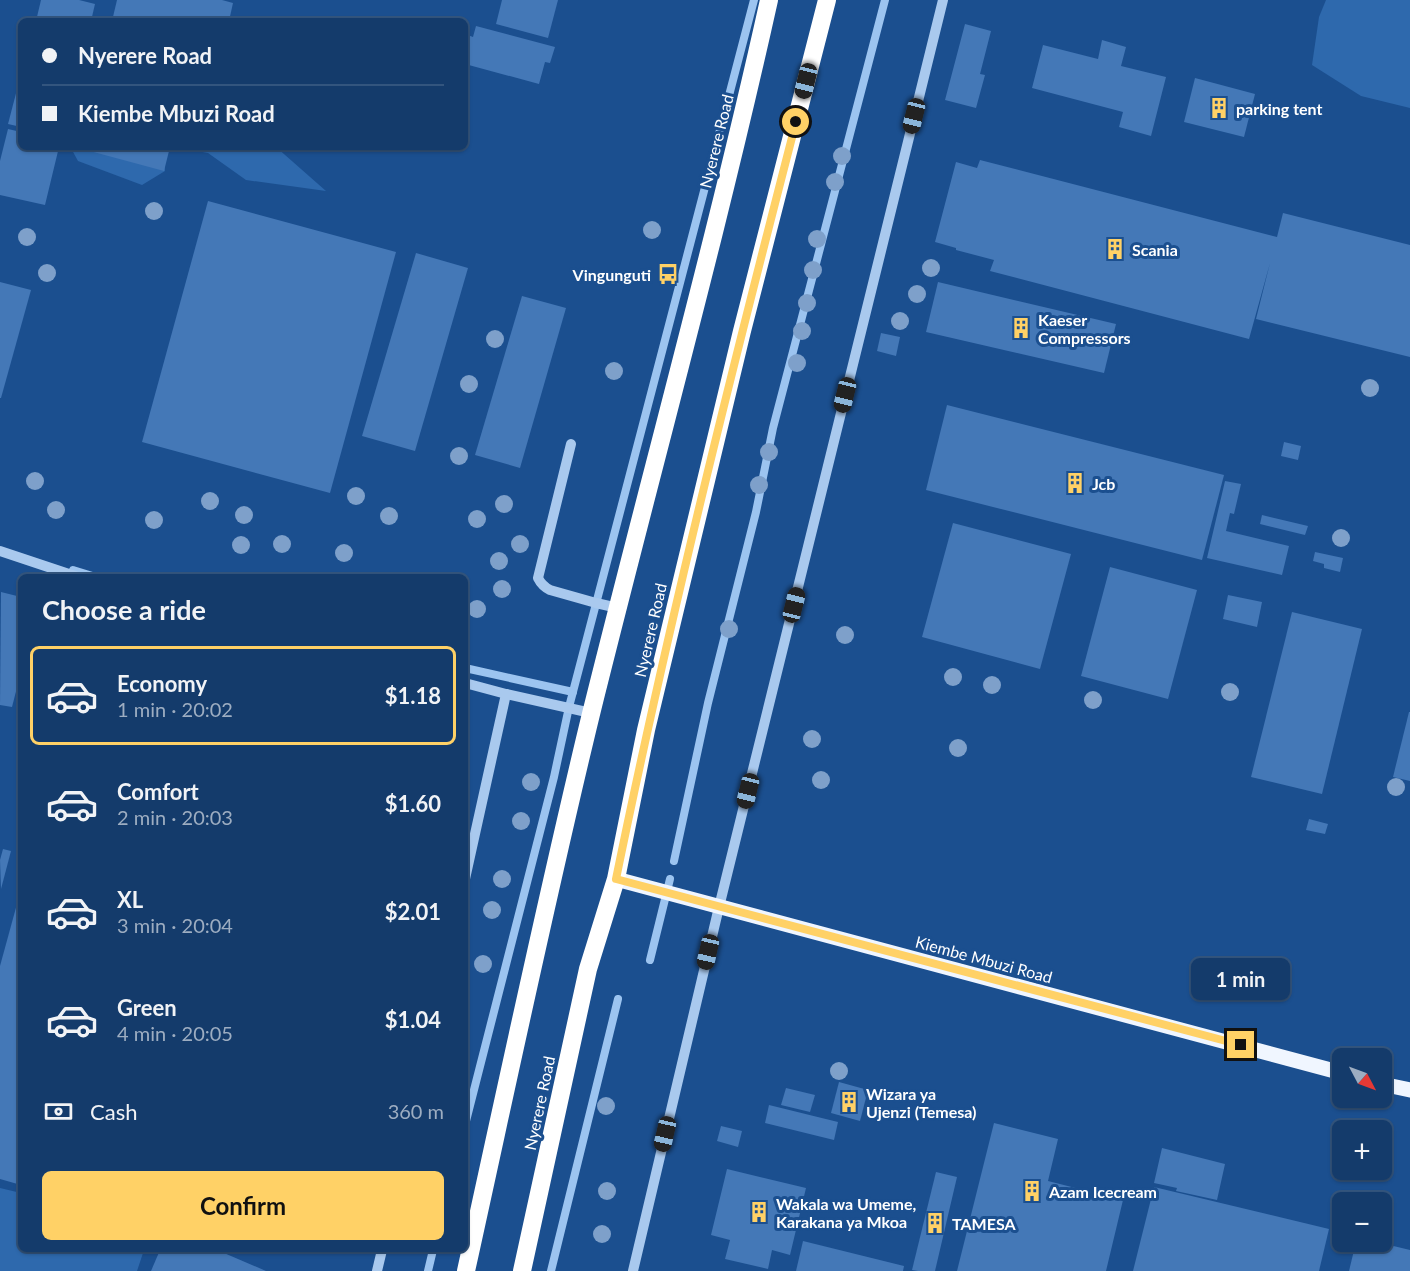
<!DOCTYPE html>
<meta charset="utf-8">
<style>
body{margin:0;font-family:Lato,sans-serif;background:#1d4271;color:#f1f3f6;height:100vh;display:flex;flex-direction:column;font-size:22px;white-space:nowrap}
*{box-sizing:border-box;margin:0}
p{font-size:20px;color:#9dadc1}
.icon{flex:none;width:33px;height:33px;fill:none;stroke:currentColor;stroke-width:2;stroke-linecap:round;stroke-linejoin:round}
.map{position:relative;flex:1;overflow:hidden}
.drawer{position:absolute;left:18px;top:574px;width:450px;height:678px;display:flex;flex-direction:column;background:#143b6b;border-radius:9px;box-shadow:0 2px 4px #0004,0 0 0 2px #33557e}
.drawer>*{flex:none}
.hud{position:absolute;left:18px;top:18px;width:450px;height:132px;border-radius:9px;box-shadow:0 2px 4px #0004,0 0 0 2px #33557e;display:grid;align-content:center;height:132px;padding:0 24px;background:#143b6b}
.needle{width:39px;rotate:131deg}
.fabs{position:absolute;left:1332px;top:1048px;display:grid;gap:12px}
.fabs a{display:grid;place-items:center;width:60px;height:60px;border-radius:9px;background:#143b6b;box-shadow:0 2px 4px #0004,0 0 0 2px #33557e;font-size:30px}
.end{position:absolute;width:27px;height:27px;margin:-14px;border:8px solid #ffd166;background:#111;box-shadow:0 0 0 3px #111}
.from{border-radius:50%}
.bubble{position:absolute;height:42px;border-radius:9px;background:#143b6b;box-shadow:0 2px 4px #0004,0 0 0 2px #33557e;font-size:20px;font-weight:700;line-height:42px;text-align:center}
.car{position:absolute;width:18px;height:36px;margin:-18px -9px;border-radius:8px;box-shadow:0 0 4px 2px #0007;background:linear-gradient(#222 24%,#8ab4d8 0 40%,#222 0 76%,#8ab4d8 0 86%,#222 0)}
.hud b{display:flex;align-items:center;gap:21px;height:57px;font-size:22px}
.hud b+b{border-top:2px solid #33557e}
.hud i{width:15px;height:15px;background:#f1f3f6}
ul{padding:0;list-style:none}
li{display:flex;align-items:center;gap:18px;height:99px;margin:0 12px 9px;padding:0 12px;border:3px solid transparent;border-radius:9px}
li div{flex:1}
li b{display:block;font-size:22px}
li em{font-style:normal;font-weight:700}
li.active{border-color:#ffd166}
li>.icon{width:54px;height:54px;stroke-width:1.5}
h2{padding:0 24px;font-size:27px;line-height:72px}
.pay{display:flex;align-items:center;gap:15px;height:66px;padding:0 24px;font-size:22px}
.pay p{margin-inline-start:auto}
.action{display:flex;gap:12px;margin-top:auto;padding:12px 24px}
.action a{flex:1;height:69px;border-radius:9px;background:#ffd166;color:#111;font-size:24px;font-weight:700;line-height:69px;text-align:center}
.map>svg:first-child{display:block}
.green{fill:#2e69ad}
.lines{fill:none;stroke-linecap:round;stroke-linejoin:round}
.stream{stroke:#9cc4f0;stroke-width:8}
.building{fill:#4478b7}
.minor{stroke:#a9c9ee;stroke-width:10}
.major{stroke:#f0f6ff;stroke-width:15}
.highway{stroke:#fff;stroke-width:18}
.tree{fill:#7ea0ca}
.route{stroke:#ffd166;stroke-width:8}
.labels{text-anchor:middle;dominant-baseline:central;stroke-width:6;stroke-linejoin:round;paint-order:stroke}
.poi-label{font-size:16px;font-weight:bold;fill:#fff;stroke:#1b4f8f;text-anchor:start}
.street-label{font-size:16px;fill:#fff;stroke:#1b4f8f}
</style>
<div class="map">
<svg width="1410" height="1271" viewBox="0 0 1410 1271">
<rect width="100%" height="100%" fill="#1b4f8f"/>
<!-- green -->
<g class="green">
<path d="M1326 0H1410V108L1361 96 1312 65 1319 17Z"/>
<path d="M72 147H276L326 191 246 180 208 153 180 148 164 153 165 171 142 185 78 161 72 150Z"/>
<path d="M0 1188 21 1193V1250H144L137 1271H0Z"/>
</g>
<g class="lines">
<!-- stream -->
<g class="stream">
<path d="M73 570 99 578"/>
<path d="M465 668 573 692"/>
<path d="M674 861 708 703 756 512 773 428 885 0"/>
<path d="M650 960 670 879"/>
<path d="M465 1125 554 777 569 707 754 0"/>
<path d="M428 1271 433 1250"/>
<path d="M551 1271 618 999"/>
</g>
</g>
<!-- building -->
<g class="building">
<path d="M41 0H79L95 4 91 21H36Z"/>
<path d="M117 0H222L233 3 229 21H112Z"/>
<path d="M502 0H558L548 38 496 24Z"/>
<path d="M965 24 991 31 980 74 985 75 976 108 945 100Z"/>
<path d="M476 26 555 47 550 63 545 62 539 84 465 64 467 57 465 56V34L473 37Z"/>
<path d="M1102 40 1126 47 1121 66 1166 77 1151 136 1119 127 1123 112 1032 88 1043 45 1098 59Z"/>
<path d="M20 78H21V127L8 124Z"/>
<path d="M1195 78 1255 94 1244 137 1184 122Z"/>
<path d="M8 129 21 132V147H59L45 205 0 195V161Z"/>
<path d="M75 147H170L164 171Z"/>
<path d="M980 160 1277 237 1283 213 1410 245V357L1256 319 1270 263 1249 339 990 271 994 260 956 250V248L935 242 956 162 977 168Z"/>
<path d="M208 201 396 252 330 493 142 442Z"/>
<path d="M416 253 468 268 415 451 362 436Z"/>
<path d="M0 282 31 290 1 398H0Z"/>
<path d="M938 282 1116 324 1104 373 926 332Z"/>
<path d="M522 296 566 308 520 468 475 455Z"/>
<path d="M881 333 900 337 896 356 877 351Z"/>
<path d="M947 405 1224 475 1202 560 926 490Z"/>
<path d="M1284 442 1301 446 1298 460 1281 456Z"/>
<path d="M1225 481 1241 484 1234 514 1230 513 1226 531 1289 546 1282 575 1207 558Z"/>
<path d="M1262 515 1308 526 1305 535 1260 524Z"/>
<path d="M953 523 1071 554 1040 669 922 637Z"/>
<path d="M1315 552 1343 558 1340 572 1324 568V564L1313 561Z"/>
<path d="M1110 567 1197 590 1168 699 1081 676Z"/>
<path d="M1 592 21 597V672L12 707 0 705Z"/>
<path d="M1228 595 1262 602 1257 627 1223 619Z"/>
<path d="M1292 612 1362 629 1322 794 1251 777Z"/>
<path d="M1409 712H1410V781L1393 777Z"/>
<path d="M1309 819 1328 824 1325 834 1306 830Z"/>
<path d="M3 849 11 851 1 889 0 860Z"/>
<path d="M20 893H21V1185L0 1179V966Z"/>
<path d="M839 1082 868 1090 860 1121 831 1113Z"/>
<path d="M786 1088 815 1095 810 1112 781 1105Z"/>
<path d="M769 1105 838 1122 834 1140 765 1123Z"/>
<path d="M994 1123 1058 1139 1048 1181 1123 1200 1106 1271H957Z"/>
<path d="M721 1126 742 1131 738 1147 717 1141Z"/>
<path d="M1162 1148 1225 1164 1217 1200 1176 1191 1177 1188 1154 1183Z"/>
<path d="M727 1169 806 1188 790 1255 772 1250 768 1269 725 1259 730 1240 711 1235Z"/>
<path d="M936 1172 957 1177 935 1271H918L912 1270Z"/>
<path d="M1154 1187 1329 1229 1319 1271H1133Z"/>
<path d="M803 1241 904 1266 903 1271H796Z"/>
<path d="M1356 1242H1377L1410 1250V1271H1349Z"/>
<path d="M160 1250H217L266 1271H151Z"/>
</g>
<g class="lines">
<!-- minor -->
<g class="minor">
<path d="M571 444 538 578C541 584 544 587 550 590L596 603 618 608"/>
<path d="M0 551 81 578"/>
<path d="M465 683 506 694 591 713"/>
<path d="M465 879 506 694"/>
<path d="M377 1271 382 1250"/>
<path d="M633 1271 719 907 943 0"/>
</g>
<!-- major -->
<g class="major">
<path d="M616 879 1342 1073"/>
<path d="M1382 1084 1410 1090"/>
</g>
<!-- highway -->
<g class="highway">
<path d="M466 1271C507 1085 546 899 591 714 650 476 716 239 769 0"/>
<path d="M522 1271 588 969 616 879 646 730 742 331 827 0"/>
</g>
</g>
<!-- trees -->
<g class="tree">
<circle cx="842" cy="156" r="9"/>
<circle cx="835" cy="182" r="9"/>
<circle cx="154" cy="211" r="9"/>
<circle cx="652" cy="230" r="9"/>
<circle cx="27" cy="237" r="9"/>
<circle cx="817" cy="239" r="9"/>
<circle cx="931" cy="268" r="9"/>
<circle cx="813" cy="270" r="9"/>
<circle cx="47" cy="273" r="9"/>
<circle cx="917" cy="294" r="9"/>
<circle cx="807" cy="303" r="9"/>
<circle cx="900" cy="321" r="9"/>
<circle cx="802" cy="331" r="9"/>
<circle cx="495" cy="339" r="9"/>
<circle cx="797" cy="363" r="9"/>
<circle cx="614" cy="371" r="9"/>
<circle cx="469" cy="384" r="9"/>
<circle cx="1370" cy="388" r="9"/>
<circle cx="769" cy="452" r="9"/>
<circle cx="459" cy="456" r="9"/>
<circle cx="35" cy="481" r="9"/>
<circle cx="759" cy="485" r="9"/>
<circle cx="356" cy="496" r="9"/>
<circle cx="210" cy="501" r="9"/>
<circle cx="504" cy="504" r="9"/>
<circle cx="56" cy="510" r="9"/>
<circle cx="244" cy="515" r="9"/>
<circle cx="389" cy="516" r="9"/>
<circle cx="477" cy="519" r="9"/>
<circle cx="154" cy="520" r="9"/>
<circle cx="1341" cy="538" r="9"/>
<circle cx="282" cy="544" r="9"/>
<circle cx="520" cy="544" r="9"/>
<circle cx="241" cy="545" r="9"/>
<circle cx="344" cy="553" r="9"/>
<circle cx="499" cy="561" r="9"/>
<circle cx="502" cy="589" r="9"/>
<circle cx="477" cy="609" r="9"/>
<circle cx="729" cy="629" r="9"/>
<circle cx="845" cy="635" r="9"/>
<circle cx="953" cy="677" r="9"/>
<circle cx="992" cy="685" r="9"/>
<circle cx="1230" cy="692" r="9"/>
<circle cx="1093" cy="700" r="9"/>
<circle cx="812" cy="739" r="9"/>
<circle cx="958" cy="748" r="9"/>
<circle cx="821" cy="780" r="9"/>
<circle cx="531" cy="782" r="9"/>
<circle cx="1396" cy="787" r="9"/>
<circle cx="521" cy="821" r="9"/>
<circle cx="502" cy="879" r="9"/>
<circle cx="492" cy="910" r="9"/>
<circle cx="483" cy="964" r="9"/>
<circle cx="839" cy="1071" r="9"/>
<circle cx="606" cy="1106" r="9"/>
<circle cx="607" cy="1191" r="9"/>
<circle cx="602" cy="1234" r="9"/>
</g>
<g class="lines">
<!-- route -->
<path class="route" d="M796 122C731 373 668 625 616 879L1241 1045"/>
</g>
<!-- icons -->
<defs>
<symbol id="building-bare" viewBox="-9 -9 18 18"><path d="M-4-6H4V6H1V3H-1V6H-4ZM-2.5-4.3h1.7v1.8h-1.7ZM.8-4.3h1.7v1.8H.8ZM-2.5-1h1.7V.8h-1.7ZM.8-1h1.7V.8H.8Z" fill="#ffd166" stroke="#1b4f8f" stroke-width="2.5" paint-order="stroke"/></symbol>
<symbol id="bus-bare" viewBox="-9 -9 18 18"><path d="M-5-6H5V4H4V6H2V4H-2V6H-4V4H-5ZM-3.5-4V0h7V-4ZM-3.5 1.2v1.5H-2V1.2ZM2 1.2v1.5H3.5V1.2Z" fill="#ffd166" stroke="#1b4f8f" stroke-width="2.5" paint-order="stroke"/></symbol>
</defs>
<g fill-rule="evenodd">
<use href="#building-bare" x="1204" y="93" width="30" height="30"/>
<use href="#building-bare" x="1100" y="234" width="30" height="30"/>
<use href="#bus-bare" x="653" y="259" width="30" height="30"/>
<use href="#building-bare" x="1006" y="313" width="30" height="30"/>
<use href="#building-bare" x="1060" y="468" width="30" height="30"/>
<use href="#building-bare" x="834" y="1087" width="30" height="30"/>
<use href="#building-bare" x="1017" y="1176" width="30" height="30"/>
<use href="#building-bare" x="744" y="1197" width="30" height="30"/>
<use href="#building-bare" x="920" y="1208" width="30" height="30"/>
</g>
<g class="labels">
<!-- poi labels -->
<g class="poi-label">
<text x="1236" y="108">parking tent</text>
<text x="1132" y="249">Scania</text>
<text x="651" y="274" text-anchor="end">Vingunguti</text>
<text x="1038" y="319">Kaeser<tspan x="1038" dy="18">Compressors</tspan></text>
<text x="1092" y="483">Jcb</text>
<text x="866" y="1093">Wizara ya<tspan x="866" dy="18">Ujenzi (Temesa)</tspan></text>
<text x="1049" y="1191">Azam Icecream</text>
<text x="776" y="1203">Wakala wa Umeme,<tspan x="776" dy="18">Karakana ya Mkoa</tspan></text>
<text x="952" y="1223">TAMESA</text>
</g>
<!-- street labels -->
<g class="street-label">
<text transform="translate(716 141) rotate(-76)">Nyerere Road</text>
<text transform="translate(650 630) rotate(-77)">Nyerere Road</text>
<text transform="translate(984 959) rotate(15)">Kiembe Mbuzi Road</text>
<text transform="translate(539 1103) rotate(-78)">Nyerere Road</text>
</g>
</g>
</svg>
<div class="fabs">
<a><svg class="needle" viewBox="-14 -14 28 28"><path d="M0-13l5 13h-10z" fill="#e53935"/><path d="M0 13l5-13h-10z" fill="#9dadc1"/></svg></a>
<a>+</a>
<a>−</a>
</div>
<i class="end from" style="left:796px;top:122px"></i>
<i class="end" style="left:1241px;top:1045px"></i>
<div class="bubble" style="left:1191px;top:958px;width:99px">1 min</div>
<i class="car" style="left:806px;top:81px;rotate:194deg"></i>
<i class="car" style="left:914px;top:116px;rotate:194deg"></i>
<i class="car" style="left:845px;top:395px;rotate:194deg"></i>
<i class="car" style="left:794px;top:605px;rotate:14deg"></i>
<i class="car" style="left:748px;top:791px;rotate:194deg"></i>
<i class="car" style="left:708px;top:952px;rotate:193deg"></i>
<i class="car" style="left:665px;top:1134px;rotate:193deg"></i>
<div class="hud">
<b><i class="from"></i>Nyerere Road</b>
<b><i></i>Kiembe Mbuzi Road</b>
</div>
<section class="drawer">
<h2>Choose a ride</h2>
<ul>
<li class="active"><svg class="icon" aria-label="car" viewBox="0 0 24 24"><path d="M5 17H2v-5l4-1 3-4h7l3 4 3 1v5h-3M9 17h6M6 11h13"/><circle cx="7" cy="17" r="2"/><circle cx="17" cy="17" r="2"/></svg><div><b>Economy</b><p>1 min · 20:02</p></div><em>$1.18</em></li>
<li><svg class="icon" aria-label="car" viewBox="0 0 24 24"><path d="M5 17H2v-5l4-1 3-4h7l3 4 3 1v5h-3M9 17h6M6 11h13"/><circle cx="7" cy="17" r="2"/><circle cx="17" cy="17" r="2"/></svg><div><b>Comfort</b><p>2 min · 20:03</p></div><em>$1.60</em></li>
<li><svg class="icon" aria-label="car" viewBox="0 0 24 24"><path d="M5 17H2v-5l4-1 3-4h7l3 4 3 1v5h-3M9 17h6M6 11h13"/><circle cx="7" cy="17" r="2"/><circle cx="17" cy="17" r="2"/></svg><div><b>XL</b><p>3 min · 20:04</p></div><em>$2.01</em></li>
<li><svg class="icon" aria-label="car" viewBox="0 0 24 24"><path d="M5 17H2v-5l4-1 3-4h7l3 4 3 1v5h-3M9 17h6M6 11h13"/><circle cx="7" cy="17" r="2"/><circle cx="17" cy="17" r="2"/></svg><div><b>Green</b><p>4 min · 20:05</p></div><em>$1.04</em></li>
</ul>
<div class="pay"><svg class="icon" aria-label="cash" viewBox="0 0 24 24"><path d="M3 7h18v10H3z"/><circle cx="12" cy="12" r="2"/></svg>Cash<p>360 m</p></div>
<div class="action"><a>Confirm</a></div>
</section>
</div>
